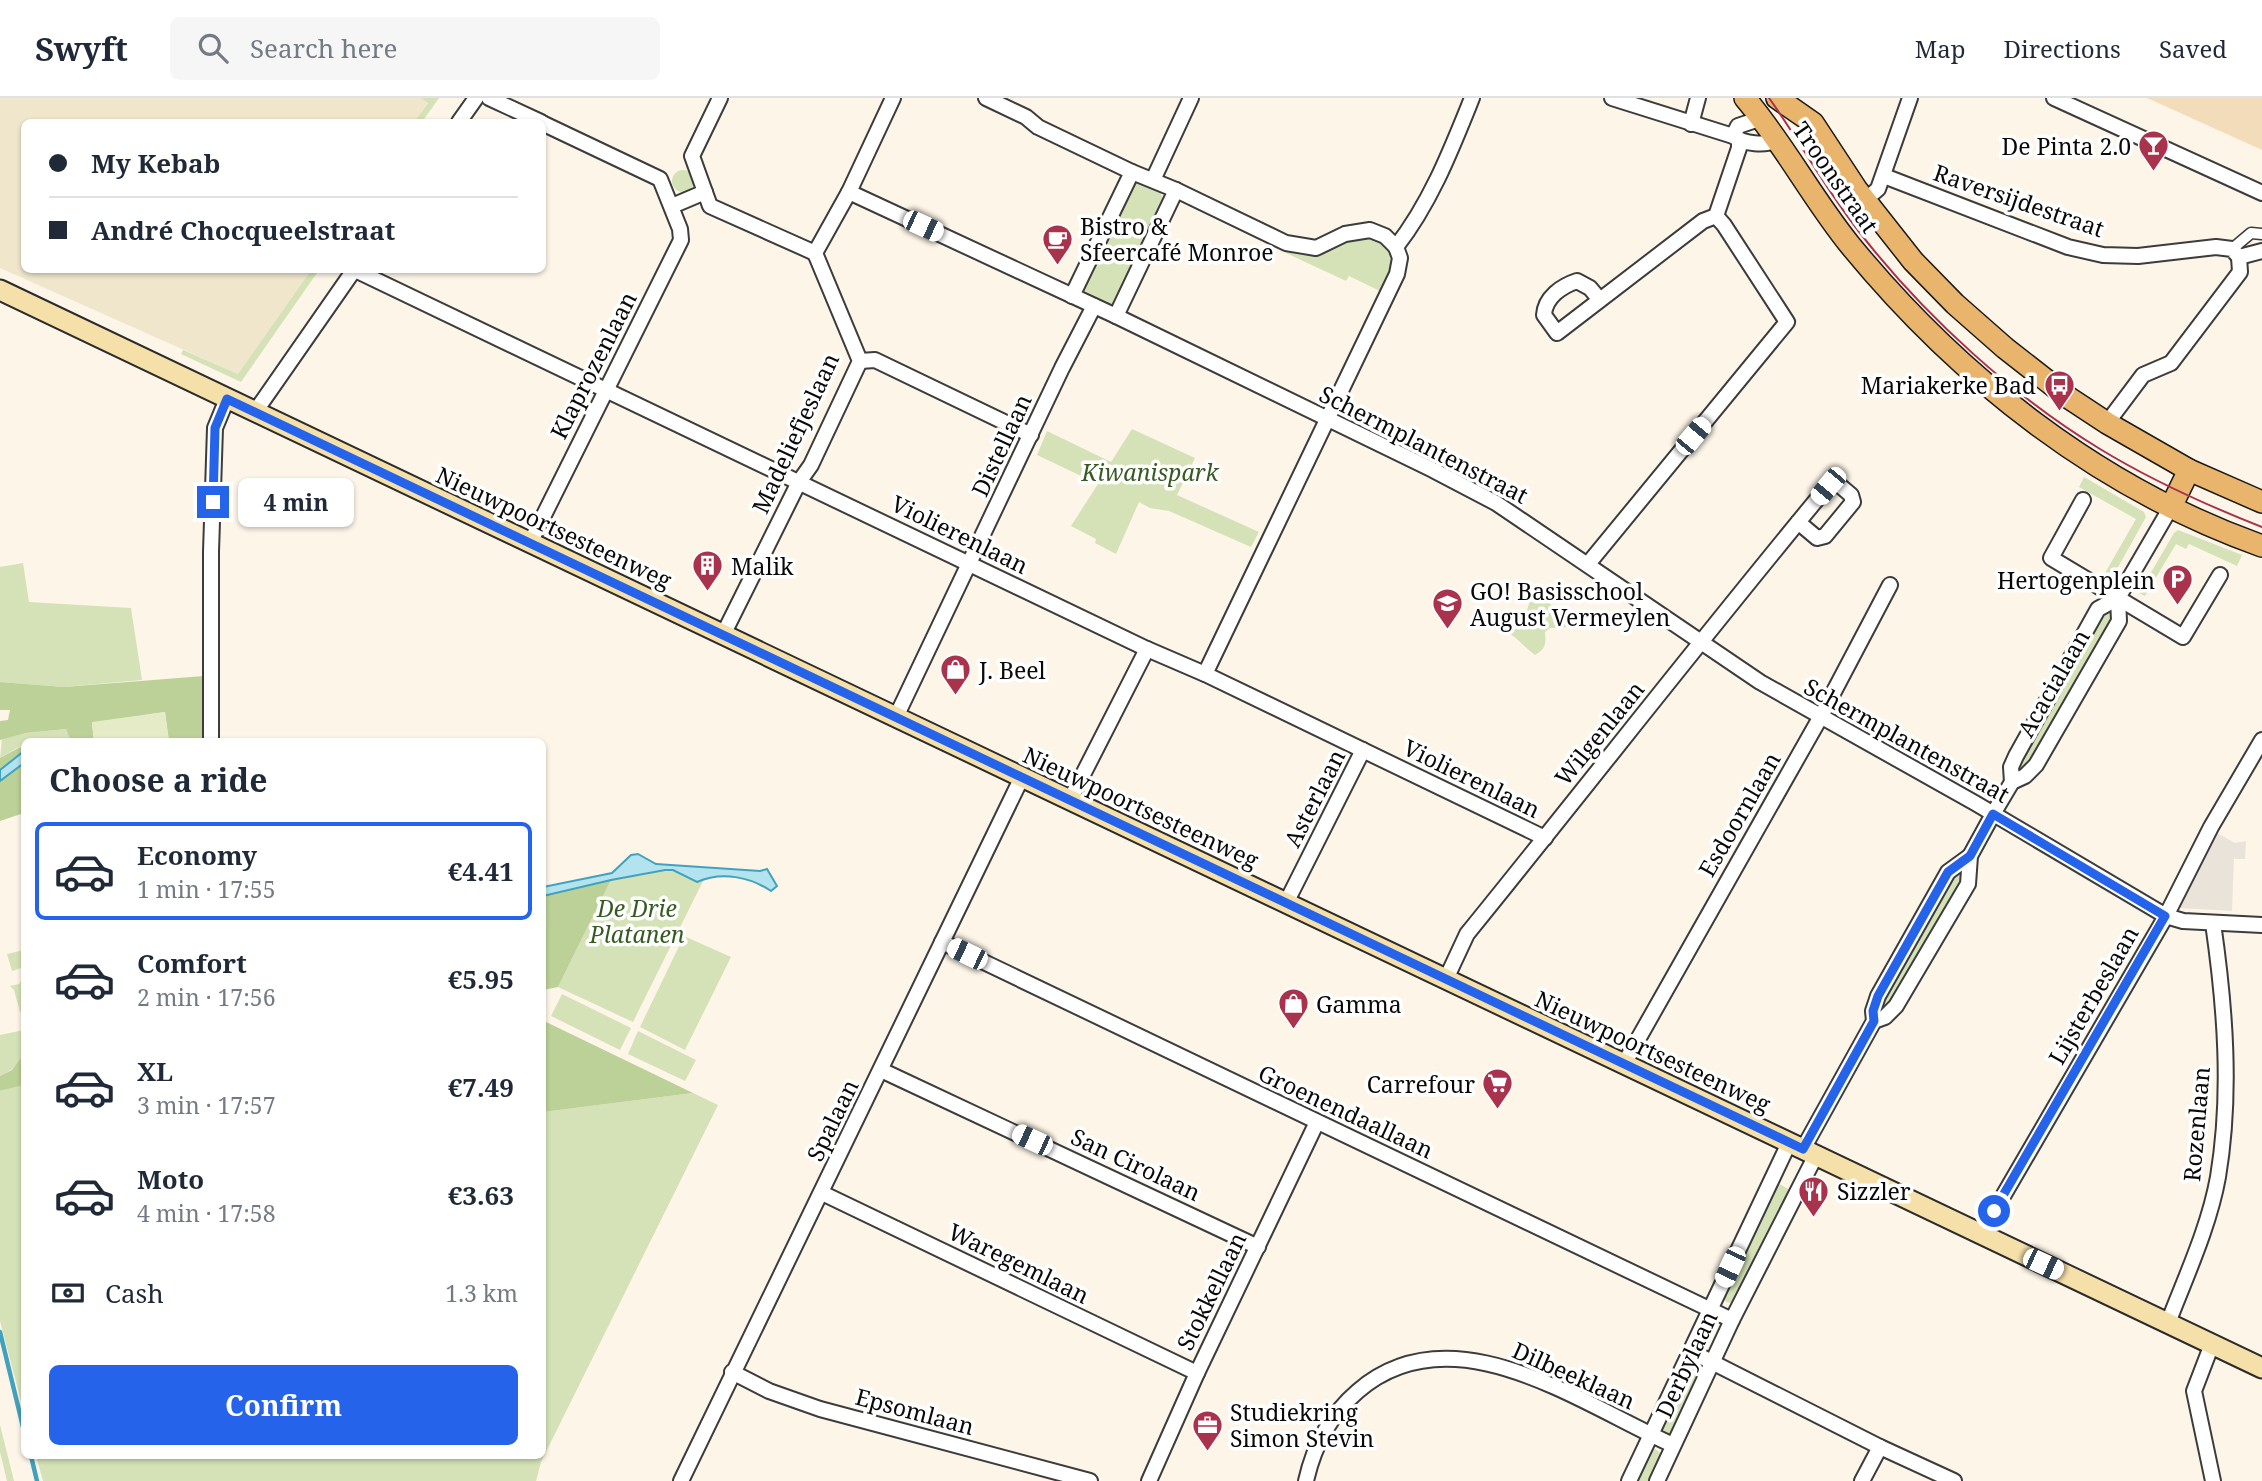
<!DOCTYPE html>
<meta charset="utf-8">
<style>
body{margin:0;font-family:"Noto Serif",serif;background:#f6f6f7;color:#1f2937;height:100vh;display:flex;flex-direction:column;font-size:26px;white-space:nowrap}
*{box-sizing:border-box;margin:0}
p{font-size:23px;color:#747a83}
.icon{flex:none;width:38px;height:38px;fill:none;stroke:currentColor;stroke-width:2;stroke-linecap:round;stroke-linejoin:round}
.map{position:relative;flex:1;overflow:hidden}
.sheet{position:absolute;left:21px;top:640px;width:525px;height:721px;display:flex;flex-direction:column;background:#fff;border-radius:10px;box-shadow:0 2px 5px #0004}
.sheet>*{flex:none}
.banner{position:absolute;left:21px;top:21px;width:525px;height:154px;border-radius:10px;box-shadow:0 2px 5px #0004;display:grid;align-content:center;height:154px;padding:0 28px;background:#fff}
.end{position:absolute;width:32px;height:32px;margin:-16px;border:9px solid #2563eb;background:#fff;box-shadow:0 0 0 4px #fff}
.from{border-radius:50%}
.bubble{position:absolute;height:49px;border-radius:10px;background:#fff;box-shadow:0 2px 5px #0004;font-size:23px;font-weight:700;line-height:49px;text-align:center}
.car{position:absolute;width:21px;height:42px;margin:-21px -10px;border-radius:9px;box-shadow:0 0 5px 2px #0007;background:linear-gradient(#fff 24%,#345 0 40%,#fff 0 76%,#345 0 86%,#fff 0)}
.banner b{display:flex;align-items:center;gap:24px;height:66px;font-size:26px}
.banner b+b{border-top:2px solid #e0e1e3}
.banner i{width:18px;height:18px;background:#1f2937}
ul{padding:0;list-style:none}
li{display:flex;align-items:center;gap:21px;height:98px;margin:0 14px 10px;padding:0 14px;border:4px solid transparent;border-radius:10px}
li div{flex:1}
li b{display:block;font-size:26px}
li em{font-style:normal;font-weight:700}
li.current{border-color:#2563eb}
li>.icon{width:63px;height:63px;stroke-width:1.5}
h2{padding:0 28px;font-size:32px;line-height:84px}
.pay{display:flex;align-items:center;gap:18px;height:77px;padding:0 28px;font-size:26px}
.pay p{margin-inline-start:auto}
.button{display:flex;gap:14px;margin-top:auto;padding:14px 28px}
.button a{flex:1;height:80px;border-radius:10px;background:#2563eb;color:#fff;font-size:28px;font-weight:700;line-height:80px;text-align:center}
header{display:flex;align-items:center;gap:42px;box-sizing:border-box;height:98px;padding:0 35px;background:#fff;border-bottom:2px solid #e0e1e3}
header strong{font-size:33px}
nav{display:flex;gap:38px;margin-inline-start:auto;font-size:24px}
.search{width:490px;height:63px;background:#f6f6f7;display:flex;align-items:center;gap:18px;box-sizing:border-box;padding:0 24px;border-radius:10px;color:#747a83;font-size:26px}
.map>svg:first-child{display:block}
.farmland{fill:#efe6cc}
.green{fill:#d5e2b7}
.forest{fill:#bcd198}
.sand{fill:#f3dcba}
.pitch{fill:#e5ebc7}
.plaza{fill:#eae3da}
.water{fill:#b3e3ee;stroke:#42a2bd;stroke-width:2}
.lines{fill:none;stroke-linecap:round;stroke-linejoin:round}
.stream{stroke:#42a2bd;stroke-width:4.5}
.pedestrian-casing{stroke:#3c3c3c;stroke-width:13}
.minor-casing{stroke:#3c3c3c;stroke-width:18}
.secondary-casing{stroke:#2b2b2b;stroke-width:23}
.primary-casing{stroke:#1a1a1a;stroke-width:24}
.pedestrian{stroke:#fff;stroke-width:10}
.minor{stroke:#fff;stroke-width:14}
.secondary{stroke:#f6e0aa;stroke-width:19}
.primary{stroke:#e9b46c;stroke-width:21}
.tram{stroke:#a9324d;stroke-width:2}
.route{stroke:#2563eb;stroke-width:9}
.labels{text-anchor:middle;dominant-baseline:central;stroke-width:7;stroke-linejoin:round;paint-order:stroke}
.poi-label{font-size:23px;fill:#090909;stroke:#fff;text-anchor:start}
.street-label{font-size:23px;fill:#090909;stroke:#fff}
.park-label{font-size:23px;font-style:italic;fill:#375922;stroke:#fff}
</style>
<header>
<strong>Swyft</strong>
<div class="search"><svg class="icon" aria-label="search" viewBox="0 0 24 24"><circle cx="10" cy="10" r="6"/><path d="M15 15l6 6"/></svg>Search here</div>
<nav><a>Map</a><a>Directions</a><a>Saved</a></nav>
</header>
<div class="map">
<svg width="2262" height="1383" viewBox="0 0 2262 1383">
<rect width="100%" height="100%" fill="#fdf5e8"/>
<!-- farmland -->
<path class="farmland" d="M0 0H421L428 4 414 24H24V172H311L238 276 0 170Z"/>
<!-- green -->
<g class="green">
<path d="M421 0H439L422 24H414L428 5Z"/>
<circle cx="683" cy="83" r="11"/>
<path d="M1142 84 1159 92 1164 102 1114 207 1109 208 1085 199 1082 190 1134 85Z"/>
<path d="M1361 136 1388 147 1395 163 1384 195 1349 178 1346 183 1286 155 1289 149Z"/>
<path d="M311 172H319L241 284 181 256 183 252 238 276Z"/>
<path d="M1132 331 1195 360 1177 397 1259 434 1251 449 1169 413 1150 410 1139 404 1116 456 1095 445 1096 441 1071 428 1098 386 1037 357 1047 333 1111 364Z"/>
<path d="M2084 379 2144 414 2146 419 2112 480 2105 475 2136 421 2079 389Z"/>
<path d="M2178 432 2242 457 2237 468 2189 446 2186 451 2176 446 2145 498 2139 495 2174 435Z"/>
<path d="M23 465 29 504 131 510 142 582 64 589 0 584V469Z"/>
<path d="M1539 497 1548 498 1553 512 1564 513 1571 519V527L1563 530H1550L1545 534C1546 545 1546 551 1535 557 1525 550 1520 542 1510 536L1508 529 1512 521 1526 515 1530 503Z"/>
<path d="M2111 507 2114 519 2032 662 2023 672H2020L2018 667 2100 519Z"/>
<path d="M66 631 71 644H24V646L0 660 2 641 26 635Z"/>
<path d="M1962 768 1964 780 1890 906 1882 913 1879 912 1882 900 1953 776Z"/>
<path d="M665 772C681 772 687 781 704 781L633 924 558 889 611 782Z"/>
<path d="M684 838 731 859 685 952 640 929Z"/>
<path d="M24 852V869L12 873 7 856Z"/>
<path d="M24 879V912L20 914 14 892 10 888 19 886Z"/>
<path d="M562 896 631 930 620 952 551 918Z"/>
<path d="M24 932C24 956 24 967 0 978V937Z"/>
<path d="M638 933 696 962 685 983 628 956Z"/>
<path d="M24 987V1315L0 1223V993Z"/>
<path d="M693 995 718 1007 541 1364 536 1383H43L36 1358H542L543 1014Z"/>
<path d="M1776 1084 1792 1093 1749 1180 1732 1205 1726 1204 1723 1197Z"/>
<path d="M1697 1265 1703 1269 1672 1336H1666L1661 1329 1689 1268Z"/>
<path d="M0 1327 14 1383H7L0 1354Z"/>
<path d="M1655 1351 1662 1356 1652 1383H1635L1648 1353Z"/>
</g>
<!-- forest -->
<g class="forest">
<path d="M204 578 202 644H169L165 614 92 625 94 644H71L66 631 26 635 0 642V623L8 622 10 612H0V584L64 589Z"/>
<path d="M24 647V715L0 723V660Z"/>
<path d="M611 782 558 889 543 892V798Z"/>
<path d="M542 922 693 995 543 1014Z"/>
<path d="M24 956V987L0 993V978L12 972Z"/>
</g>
<!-- sand -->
<path class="sand" d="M2147 0H2262V52Z"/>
<!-- pitch -->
<path class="pitch" d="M165 614 169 644H94L92 624Z"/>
<!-- plaza -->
<path class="plaza" d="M2213 733 2235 745 2246 743 2245 761H2235L2234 758 2232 813 2179 810 2180 801 2205 757Z"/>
<!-- water -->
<g class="water">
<path d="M24 653V665L0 683V672Z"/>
<path d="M638 756 656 766 760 773 767 771 777 788 771 793C750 779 722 773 697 784L673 772H665L611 782 543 798V789L612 775 631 757Z"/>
</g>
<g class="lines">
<!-- stream -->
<g class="stream">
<path d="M0 1234 24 1333"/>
<path d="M31 1358 37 1383"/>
</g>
<defs>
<path id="pedestrian" d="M2232 151 2251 135 2262 136"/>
<g id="minor">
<path d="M489 0 541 24"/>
<path d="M720 0 692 58 710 108 815 155"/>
<path d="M986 0 1026 19 1038 29 1132 74 1176 92 1286 145 1316 150 1345 136 1370 132 1385 138 1396 149"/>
<path d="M1612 0 1733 38C1744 46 1765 48 1777 42"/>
<path d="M2054 0 2262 95"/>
<path d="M459 24 476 0"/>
<path d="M1691 26 1698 0"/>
<path d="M1733 38 1738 28 1762 20"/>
<path d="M1884 78 2068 149 2103 157 2138 158 2216 149 2232 151 2239 159"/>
<path d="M1153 82 1191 0"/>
<path d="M849 94 1116 218 1433 372 1496 405 1760 584 1975 705 2166 818 2183 823 2262 827"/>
<path d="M1865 102 1878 91 1910 0"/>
<path d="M672 108 705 94"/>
<path d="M2239 159 2262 153"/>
<path d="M355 172 1147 551 1205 576 1545 740"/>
<path d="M1072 198 1132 74"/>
<path d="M1600 202 1590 190 1577 183C1562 188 1545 199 1544 217L1557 235 1703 123 1716 118 1739 50V42"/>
<path d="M1116 218 1176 92"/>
<path d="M860 263 875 262 1031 337"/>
<path d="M255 314 354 172"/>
<path d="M2107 325 2143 277 2171 265 2240 174 2239 159"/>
<path d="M2083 402 2051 460 2183 539 2220 477"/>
<path d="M530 445 681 142 680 131 660 81 542 25"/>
<path d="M1588 466 1787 224 1724 127 1716 118"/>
<path d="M723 537 799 384 811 367 860 263 815 155 849 94 893 0"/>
<path d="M1205 576 1397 176 1400 160 1396 149C1431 104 1451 52 1472 0"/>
<path d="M896 619 1062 270 1094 208"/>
<path d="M211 644V454L215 330 227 301"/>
<path d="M2012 684 2011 669 2016 658 2098 511 2118 500 2171 409"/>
<path d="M1070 702 1147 551"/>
<path d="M1286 805 1363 652"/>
<path d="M942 844 1732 1222"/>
<path d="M1446 881 1467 836C1588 687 1705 536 1828 388L1838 386 1851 397 1853 404 1825 438 1817 440 1798 424"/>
<path d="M1874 923 1885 919 1896 908 1968 786 1970 758 1993 716 2012 684 2025 678 2036 667 2119 523 2118 500"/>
<path d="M1624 966 1820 620 1890 487"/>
<path d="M881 972 1258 1149"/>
<path d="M1803 1051 1874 923 1873 913 1878 898 1948 774 1970 758"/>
<path d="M822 1095 1197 1275"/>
<path d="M1981 1136 2166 818 2211 729 2262 642"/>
<path d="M2168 1225C2186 1178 2209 1129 2218 1079 2232 995 2225 908 2213 825"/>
<path d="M2212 1246 2194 1293 2213 1383"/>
<path d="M1690 1253 1880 1349 1954 1383"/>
<path d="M732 1274 769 1293 820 1311 1090 1383"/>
<path d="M681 1383 1022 679"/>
<path d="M1149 1383 1197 1275 1317 1024"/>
<path d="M1306 1383C1314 1347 1330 1317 1358 1293 1453 1211 1581 1306 1673 1347"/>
<path d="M1629 1383 1789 1045"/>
<path d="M1657 1383 1732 1222 1816 1057"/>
<path d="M1862 1383 1880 1349"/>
</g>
<path id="secondary" d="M0 192 2262 1270"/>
<g id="primary">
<path d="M1745 0C1784 46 1812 100 1850 147 1959 280 2099 390 2262 448"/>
<path d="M1777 0 1813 25 1857 92 1913 163 1955 206 2005 250 2069 300 2107 325 2189 372 2262 404"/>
<path d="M2171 409 2189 372"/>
</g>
</defs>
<!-- pedestrian casing -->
<use href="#pedestrian" class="pedestrian-casing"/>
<!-- minor casing -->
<use href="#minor" class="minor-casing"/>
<!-- secondary casing -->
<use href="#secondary" class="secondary-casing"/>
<!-- primary casing -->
<use href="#primary" class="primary-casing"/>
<!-- pedestrian -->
<use href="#pedestrian" class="pedestrian"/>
<!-- minor -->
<use href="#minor" class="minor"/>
<!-- secondary -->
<use href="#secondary" class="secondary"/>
<!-- primary -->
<use href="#primary" class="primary"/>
<!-- tram -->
<path class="tram" d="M1769 0C1802 46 1828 96 1864 140 1926 219 2014 299 2100 351 2151 382 2206 407 2262 429"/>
</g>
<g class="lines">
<!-- route -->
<path class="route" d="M213 404 215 330 227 301 1803 1051 1874 923 1873 913 1878 898 1948 774 1970 758 1993 716 2165 818 1994 1113"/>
</g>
<!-- icons -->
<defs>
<symbol id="bar-pin" viewBox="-11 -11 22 30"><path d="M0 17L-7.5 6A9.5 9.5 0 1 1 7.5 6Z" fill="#a9324d" stroke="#fff"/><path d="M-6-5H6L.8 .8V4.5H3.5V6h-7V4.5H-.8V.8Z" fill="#fff"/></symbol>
<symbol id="cafe-pin" viewBox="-11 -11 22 30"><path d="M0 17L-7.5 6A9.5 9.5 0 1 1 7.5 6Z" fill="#a9324d" stroke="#fff"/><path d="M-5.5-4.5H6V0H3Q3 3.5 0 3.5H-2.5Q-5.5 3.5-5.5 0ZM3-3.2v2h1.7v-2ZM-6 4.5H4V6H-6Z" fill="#fff"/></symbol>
<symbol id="bus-pin" viewBox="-11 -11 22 30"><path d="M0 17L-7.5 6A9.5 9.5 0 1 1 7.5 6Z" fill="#a9324d" stroke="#fff"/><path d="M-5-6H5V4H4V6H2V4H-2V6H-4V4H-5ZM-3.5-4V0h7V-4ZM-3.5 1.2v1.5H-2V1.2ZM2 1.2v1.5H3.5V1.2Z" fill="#fff"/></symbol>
<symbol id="building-pin" viewBox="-11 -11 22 30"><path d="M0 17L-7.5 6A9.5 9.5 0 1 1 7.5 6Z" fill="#a9324d" stroke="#fff"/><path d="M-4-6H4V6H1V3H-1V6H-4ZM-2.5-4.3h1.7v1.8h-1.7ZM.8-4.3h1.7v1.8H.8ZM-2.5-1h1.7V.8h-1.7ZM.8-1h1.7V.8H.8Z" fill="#fff"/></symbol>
<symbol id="parking-pin" viewBox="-11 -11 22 30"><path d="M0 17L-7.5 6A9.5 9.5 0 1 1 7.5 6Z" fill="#a9324d" stroke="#fff"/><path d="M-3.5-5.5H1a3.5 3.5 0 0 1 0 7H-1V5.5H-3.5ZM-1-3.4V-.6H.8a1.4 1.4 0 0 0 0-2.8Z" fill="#fff"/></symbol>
<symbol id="school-pin" viewBox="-11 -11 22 30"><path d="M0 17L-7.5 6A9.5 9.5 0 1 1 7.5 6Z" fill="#a9324d" stroke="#fff"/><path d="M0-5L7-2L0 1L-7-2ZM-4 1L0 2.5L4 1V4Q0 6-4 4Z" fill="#fff"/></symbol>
<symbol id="shop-pin" viewBox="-11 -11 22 30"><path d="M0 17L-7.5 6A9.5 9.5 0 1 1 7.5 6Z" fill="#a9324d" stroke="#fff"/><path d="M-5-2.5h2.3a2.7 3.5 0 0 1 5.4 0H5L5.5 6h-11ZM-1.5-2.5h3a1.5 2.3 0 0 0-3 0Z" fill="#fff"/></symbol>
<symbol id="supermarket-pin" viewBox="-11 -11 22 30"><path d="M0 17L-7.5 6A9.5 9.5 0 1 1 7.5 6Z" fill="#a9324d" stroke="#fff"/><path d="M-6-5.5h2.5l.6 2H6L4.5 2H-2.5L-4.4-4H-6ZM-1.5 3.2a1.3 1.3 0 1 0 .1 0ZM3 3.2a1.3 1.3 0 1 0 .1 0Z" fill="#fff"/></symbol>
<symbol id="restaurant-pin" viewBox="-11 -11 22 30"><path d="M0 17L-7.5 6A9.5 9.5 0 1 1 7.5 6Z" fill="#a9324d" stroke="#fff"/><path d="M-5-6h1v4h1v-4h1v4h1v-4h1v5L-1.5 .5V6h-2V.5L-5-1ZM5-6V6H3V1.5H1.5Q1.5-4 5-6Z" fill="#fff"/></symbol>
<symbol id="office-pin" viewBox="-11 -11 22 30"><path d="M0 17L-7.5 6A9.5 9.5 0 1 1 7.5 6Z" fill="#a9324d" stroke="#fff"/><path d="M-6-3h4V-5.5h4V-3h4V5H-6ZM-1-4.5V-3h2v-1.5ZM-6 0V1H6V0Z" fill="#fff"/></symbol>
</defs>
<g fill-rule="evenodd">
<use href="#bar-pin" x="2136" y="30" width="35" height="47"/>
<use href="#cafe-pin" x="1040" y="124" width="35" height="47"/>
<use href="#bus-pin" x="2042" y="270" width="35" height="47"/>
<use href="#building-pin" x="690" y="450" width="35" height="47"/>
<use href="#parking-pin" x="2160" y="464" width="35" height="47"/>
<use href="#school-pin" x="1430" y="488" width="35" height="47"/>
<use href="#shop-pin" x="938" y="554" width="35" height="47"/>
<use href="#shop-pin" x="1276" y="888" width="35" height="47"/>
<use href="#supermarket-pin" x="1480" y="968" width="35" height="47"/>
<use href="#restaurant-pin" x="1796" y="1076" width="35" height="47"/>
<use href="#office-pin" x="1190" y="1310" width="35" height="47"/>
</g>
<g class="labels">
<!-- poi labels -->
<g class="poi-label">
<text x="2131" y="48" text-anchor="end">De Pinta 2.0</text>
<text x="1080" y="128">Bistro &amp;<tspan x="1080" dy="26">Sfeercafé Monroe</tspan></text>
<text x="2036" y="287" text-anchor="end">Mariakerke Bad</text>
<text x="731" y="468">Malik</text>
<text x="2155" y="482" text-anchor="end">Hertogenplein</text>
<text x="1470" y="493">GO! Basisschool<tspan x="1470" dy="26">August Vermeylen</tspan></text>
<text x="979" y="572">J. Beel</text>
<text x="1316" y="906">Gamma</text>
<text x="1475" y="986" text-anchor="end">Carrefour</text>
<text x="1837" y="1093">Sizzler</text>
<text x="1230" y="1314">Studiekring<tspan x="1230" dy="26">Simon Stevin</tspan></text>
</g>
<!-- street labels -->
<g class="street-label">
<text transform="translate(1836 79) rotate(55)">Troonstraat</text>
<text transform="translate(2019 102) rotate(19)">Raversijdestraat</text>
<text transform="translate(593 267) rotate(-63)">Klaprozenlaan</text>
<text transform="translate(795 335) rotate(-65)">Madeliefjeslaan</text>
<text transform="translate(1424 346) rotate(27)">Schermplantenstraat</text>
<text transform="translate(1001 347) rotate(-65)">Distellaan</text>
<text transform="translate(554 429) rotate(25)">Nieuwpoortsesteenweg</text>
<text transform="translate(960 436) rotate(26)">Violierenlaan</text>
<text transform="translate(2053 585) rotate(-60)">Acacialaan</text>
<text transform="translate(1599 635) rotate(-51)">Wilgenlaan</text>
<text transform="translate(1907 642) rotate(29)">Schermplantenstraat</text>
<text transform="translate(1472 680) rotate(26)">Violierenlaan</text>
<text transform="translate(1314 700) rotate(-63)">Asterlaan</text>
<text transform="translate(1141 709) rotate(25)">Nieuwpoortsesteenweg</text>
<text transform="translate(1739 716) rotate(-60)">Esdoornlaan</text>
<text transform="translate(2093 897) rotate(-60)">Lijsterbeslaan</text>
<text transform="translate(1653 953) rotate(25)">Nieuwpoortsesteenweg</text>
<text transform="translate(1346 1013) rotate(25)">Groenendaallaan</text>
<text transform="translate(832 1022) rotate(-64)">Spalaan</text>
<text transform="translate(2196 1026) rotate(-85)">Rozenlaan</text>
<text transform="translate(1136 1066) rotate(25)">San Cirolaan</text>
<text transform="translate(1019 1165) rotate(26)">Waregemlaan</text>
<text transform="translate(1211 1193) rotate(-64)">Stokkellaan</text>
<text transform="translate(1686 1266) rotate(-65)">Derbylaan</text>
<text transform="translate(1574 1277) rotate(24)">Dilbeeklaan</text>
<text transform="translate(915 1313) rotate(15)">Epsomlaan</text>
</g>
<!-- park labels -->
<g class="park-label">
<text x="1150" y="374">Kiwanispark</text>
<text x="637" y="810">De Drie<tspan x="637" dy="26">Platanen</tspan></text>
</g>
</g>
</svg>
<i class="end from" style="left:1994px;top:1113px"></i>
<i class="end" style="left:213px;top:404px"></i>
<div class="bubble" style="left:238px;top:380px;width:116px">4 min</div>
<i class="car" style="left:923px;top:128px;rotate:115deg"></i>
<i class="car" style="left:1693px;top:338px;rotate:40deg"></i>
<i class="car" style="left:1828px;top:388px;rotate:220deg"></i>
<i class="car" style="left:967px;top:856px;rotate:296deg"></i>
<i class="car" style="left:1032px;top:1042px;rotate:295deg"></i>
<i class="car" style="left:2043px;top:1166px;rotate:115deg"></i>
<i class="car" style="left:1730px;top:1169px;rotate:205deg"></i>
<div class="banner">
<b><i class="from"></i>My Kebab</b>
<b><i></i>André Chocqueelstraat</b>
</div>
<section class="sheet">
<h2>Choose a ride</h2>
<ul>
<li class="current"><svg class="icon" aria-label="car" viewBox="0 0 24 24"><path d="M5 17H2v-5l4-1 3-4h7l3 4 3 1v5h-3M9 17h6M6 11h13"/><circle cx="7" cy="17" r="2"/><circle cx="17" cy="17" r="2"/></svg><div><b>Economy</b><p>1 min · 17:55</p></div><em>€4.41</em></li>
<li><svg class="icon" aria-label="car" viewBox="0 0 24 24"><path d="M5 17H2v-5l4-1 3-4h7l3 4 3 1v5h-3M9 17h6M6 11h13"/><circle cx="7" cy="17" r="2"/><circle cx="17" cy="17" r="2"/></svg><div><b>Comfort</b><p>2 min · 17:56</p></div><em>€5.95</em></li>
<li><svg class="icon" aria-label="car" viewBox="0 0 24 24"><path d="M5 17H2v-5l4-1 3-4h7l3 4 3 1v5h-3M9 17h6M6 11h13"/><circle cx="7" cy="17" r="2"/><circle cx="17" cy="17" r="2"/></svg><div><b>XL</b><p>3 min · 17:57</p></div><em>€7.49</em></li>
<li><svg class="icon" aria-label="car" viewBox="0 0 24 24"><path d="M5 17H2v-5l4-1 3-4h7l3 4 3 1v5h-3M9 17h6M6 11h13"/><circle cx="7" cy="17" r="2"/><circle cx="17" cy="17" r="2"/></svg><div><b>Moto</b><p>4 min · 17:58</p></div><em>€3.63</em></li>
</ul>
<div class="pay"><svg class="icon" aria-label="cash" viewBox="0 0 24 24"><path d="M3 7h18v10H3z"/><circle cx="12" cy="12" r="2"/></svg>Cash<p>1.3 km</p></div>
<div class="button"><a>Confirm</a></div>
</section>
</div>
